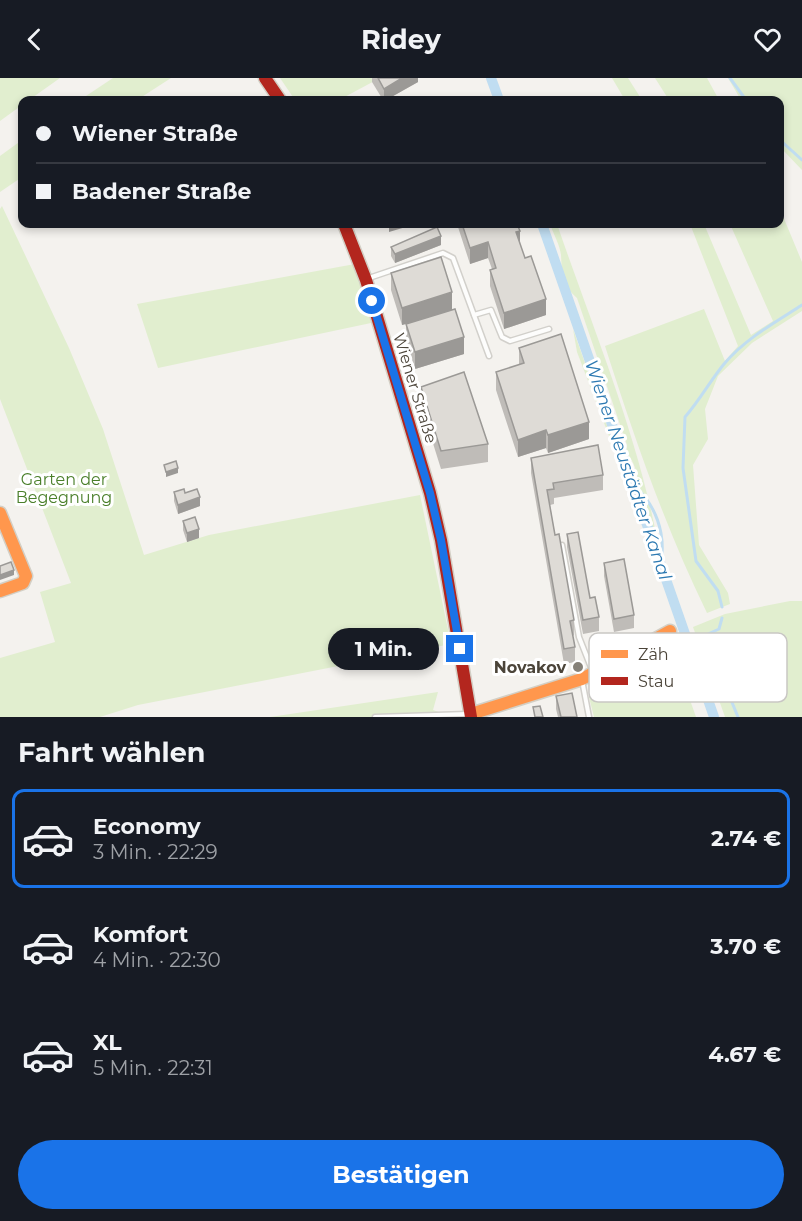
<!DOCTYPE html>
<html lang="de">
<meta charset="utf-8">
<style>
body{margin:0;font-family:Montserrat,sans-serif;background:#20242c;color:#f1f3f6;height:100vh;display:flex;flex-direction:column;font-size:22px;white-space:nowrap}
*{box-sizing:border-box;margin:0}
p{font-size:20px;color:#9ea1a6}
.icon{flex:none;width:33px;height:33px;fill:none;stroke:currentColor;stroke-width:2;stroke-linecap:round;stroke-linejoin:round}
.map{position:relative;height:639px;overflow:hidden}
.panel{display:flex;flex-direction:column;background:#171b24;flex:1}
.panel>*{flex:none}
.guide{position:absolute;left:18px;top:18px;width:766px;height:132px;border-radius:12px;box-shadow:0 3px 9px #0003;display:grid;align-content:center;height:132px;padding:0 18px;background:#171b24}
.end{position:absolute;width:27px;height:27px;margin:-14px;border:8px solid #1a73e8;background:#fff;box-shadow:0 0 0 3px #fff}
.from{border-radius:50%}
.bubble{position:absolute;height:42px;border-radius:21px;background:#171b24;box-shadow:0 3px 9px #0003;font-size:20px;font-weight:700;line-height:42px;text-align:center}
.guide b{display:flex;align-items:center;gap:21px;height:57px;font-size:22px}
.guide b+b{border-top:2px solid #363941}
.guide i{width:15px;height:15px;background:#f1f3f6}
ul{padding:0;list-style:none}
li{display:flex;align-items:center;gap:18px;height:99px;margin:0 12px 9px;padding:0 6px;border:3px solid transparent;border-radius:12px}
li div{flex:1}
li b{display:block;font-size:22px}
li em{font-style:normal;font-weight:700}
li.active{border-color:#1a73e8}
li>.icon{width:54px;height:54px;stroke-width:1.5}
h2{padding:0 18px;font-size:27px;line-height:72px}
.button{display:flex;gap:12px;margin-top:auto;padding:12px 18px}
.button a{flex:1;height:69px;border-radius:36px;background:#1a73e8;color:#fff;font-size:24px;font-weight:700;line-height:69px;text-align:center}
header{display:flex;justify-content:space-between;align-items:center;height:78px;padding:0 18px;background:#171b24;font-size:27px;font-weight:700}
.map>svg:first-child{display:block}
.green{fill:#e1eecf}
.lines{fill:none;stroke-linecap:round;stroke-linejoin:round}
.stream{stroke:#c0ddf1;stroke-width:3}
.canal{stroke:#c0ddf1;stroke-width:10}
.lane-casing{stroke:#d2d0cb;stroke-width:7}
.slow-casing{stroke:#d3cfc5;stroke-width:15}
.jam-casing{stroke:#d3cfc5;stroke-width:15}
.lane{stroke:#fdfdfc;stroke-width:4}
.slow{stroke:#ff974d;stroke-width:12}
.jam{stroke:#b3261e;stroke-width:12}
.wall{fill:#bfbcb8}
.shaded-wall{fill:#9b9996}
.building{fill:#dedbd6;stroke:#9b9996;stroke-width:1.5}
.route{stroke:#1a73e8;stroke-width:8}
.poi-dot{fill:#868178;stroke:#fff;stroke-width:2}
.labels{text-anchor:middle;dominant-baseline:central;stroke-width:6;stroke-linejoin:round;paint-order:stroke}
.street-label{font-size:16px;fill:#4b4439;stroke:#fff}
.park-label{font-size:16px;fill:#4a7f2a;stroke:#fff}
.poi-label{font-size:16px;font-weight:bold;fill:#4b4439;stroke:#fff;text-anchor:end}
.water-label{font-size:18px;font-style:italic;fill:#2e7ab2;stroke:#fff}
.key{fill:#fff;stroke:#c9c7c4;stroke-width:1.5}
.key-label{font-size:16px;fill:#4b4439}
</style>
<header><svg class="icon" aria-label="back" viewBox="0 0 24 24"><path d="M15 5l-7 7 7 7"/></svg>Ridey<svg class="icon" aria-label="heart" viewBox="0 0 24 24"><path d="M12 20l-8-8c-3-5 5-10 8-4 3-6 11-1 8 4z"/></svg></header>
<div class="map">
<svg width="802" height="639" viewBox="0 0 802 639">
<rect width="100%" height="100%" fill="#f4f2ee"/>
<!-- green -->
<g class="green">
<path d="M0 0H60L29 22H22V27L0 43Z"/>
<path d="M113 0H171L137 22H80Z"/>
<path d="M280 0H380L339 22H295Z"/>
<path d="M612 0H628L642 22H625Z"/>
<path d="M655 0H707L719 22H669Z"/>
<path d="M728 0H802V92L780 69V22H741Z"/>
<path d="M22 62V99L0 114V78Z"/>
<path d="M2 128 69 270 103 351 144 477 209 457 420 417 451 566 138 627 100 639H0V580L55 564 40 514 71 505 0 321V131Z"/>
<path d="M780 131 802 184V233L752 265 718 298 705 331 708 361 693 387 699 467 728 515 730 526 707 535C665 449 634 359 605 268L704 231 725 283 738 268 690 146H704L751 257 773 243 730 146H780Z"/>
<path d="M550 146H557C593 251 638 357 658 466 652 453 646 439 642 425 637 407 640 389 626 375L627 367 577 220C562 207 562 195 561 177 560 167 553 155 550 146Z"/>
<path d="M355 186 371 245 158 290 137 226Z"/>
<path d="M573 251 630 413 577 274Z"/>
<path d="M790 523H802V639H725L693 549 725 536Z"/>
<path d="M677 585 696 639H594L589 619 641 594Z"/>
<path d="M438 614 433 632 454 639H270Z"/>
</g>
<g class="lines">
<!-- stream -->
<g class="stream">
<path d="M730 0 746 22"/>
<path d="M780 62 802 82"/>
<path d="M633 406C656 427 666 455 661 485"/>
<path d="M722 529 718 513 696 483 683 390 685 339C700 322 710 303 724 286 745 261 774 245 802 227"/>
<path d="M722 540 719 551 708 556 713 578 738 639"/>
</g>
<!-- canal -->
<g class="canal">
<path d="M491 0 499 22"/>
<path d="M542 146 714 639"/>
</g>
<defs>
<g id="lane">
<path d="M369 200 443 175 453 180 489 278"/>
<path d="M474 237 491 232 502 259 510 263 549 251"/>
<path d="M562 467 579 559 592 592"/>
<path d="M582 602 589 639"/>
<path d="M375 639 467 636"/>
</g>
<g id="slow">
<path d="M0 435 26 498 23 505 0 513"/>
<path d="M471 636 582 601 670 553"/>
</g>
<g id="jam">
<path d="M265 0 280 22"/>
<path d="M344 146 366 202 430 415 441 462 471 639"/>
</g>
</defs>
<!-- lane casing -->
<use href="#lane" class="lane-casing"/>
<!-- slow casing -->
<use href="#slow" class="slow-casing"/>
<!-- jam casing -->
<use href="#jam" class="jam-casing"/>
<!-- lane -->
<use href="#lane" class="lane"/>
<!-- slow -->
<use href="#slow" class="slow"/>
<!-- jam -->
<use href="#jam" class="jam"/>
</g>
<!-- wall -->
<g class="wall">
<path d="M372 0H418V4L386 22H383L372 4Z"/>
<path d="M458 146H517L520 167 546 237 504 251 490 208V192L492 191 488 180 470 186 458 149Z"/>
<path d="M441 167 395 185 391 178V169Z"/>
<path d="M391 195 452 232 464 276 415 291 406 263V246L402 247 391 212Z"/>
<path d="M519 270 589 361 548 375 546 370 518 379 496 312V294L519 287Z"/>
<path d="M421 309 488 366V384L441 391 421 327Z"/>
<path d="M531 380 603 397V412L554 420V426L550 427 555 457 574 542V557L573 558 575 569V584L564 586 531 395Z"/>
<path d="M174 414 185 415 200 428 178 436 174 423Z"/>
<path d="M183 443 199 460 187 464 183 452Z"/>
<path d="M567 456 590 520 599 539V553L583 556 567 469Z"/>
<path d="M604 485 634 537V550L614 554 604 498Z"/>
<path d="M556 618 577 639H558L556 631Z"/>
</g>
<!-- shaded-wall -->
<g class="shaded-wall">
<path d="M402 0H418V4L386 22H384V11Z"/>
<path d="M389 146H416L389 154Z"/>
<path d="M520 153V169L516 154Z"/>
<path d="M441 158V167L395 185V176Z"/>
<path d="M488 164V180L470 186V170Z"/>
<path d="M452 214V232L402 247V230Z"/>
<path d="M546 221V237L504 251V235Z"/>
<path d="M464 259V276L415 291V274Z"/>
<path d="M589 344V361L548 375V357Z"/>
<path d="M546 352V370L518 379V362Z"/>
<path d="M178 390V395L166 399V394Z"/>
<path d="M200 419V428L178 436V427Z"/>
<path d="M199 451V460L187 464V455Z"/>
<path d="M14 492V497L0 502V497Z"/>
</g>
<!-- building -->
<g class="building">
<path d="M378 0H402L384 11Z"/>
<path d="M462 146H517L520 153 516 154 525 180 531 178 546 221 504 235 490 192 496 190 488 164 470 170Z"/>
<path d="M437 149 441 158 395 176 391 169Z"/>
<path d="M441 179 452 214 402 230 391 195Z"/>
<path d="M455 231 464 259 415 274 406 246Z"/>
<path d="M561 256 589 344 548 357 546 352 518 362 496 294 524 285 519 270Z"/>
<path d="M464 294 488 366 441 373 421 309Z"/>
<path d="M598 367 603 397 553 405 554 411 547 412 555 457 559 456 574 542 570 543 575 569 564 571 531 380Z"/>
<path d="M176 383 178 390 166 394 164 387Z"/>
<path d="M184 411 185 415 197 411 200 419 178 427 174 414Z"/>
<path d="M195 439 199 451 187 455 183 443Z"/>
<path d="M578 454 590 520 595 519 599 539 583 542 567 456Z"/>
<path d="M624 481 634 537 614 541 604 485Z"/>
<path d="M11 484 14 492 0 497V488Z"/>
<path d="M572 615 577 639H561L556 618Z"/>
<path d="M540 628 543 639H535L533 629Z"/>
</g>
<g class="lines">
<!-- route -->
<path class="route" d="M372 223 430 415 441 462 460 571"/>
</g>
<!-- markers -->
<circle class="poi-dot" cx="578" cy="589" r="6"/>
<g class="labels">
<!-- street labels -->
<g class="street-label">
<text transform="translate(415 310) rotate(73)">Wiener Straße</text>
</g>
<!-- park labels -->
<g class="park-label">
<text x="64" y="401">Garten der<tspan x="64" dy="18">Begegnung</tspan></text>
</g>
<!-- poi labels -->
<g class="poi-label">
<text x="566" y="589">Novakov</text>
</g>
<!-- water labels -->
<g class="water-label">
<text transform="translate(628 392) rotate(71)">Wiener Neustädter Kanal</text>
</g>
</g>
<!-- legend -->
<rect x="589" y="555" width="198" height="69" rx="9" class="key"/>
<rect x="601" y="572" width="27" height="8" fill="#ff974d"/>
<rect x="601" y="599" width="27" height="8" fill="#b3261e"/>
<g class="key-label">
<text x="638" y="582">Zäh</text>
<text x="638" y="609">Stau</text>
</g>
</svg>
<i class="end from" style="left:372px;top:223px"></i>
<i class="end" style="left:460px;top:571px"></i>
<div class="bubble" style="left:328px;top:550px;width:111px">1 Min.</div>
<div class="guide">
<b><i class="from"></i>Wiener Straße</b>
<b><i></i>Badener Straße</b>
</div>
</div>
<section class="panel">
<h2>Fahrt wählen</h2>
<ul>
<li class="active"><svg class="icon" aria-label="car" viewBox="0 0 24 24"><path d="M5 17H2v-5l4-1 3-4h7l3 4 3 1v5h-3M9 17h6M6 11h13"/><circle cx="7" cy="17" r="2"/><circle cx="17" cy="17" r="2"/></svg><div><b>Economy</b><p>3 Min. · 22:29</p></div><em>2.74 €</em></li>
<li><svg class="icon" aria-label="car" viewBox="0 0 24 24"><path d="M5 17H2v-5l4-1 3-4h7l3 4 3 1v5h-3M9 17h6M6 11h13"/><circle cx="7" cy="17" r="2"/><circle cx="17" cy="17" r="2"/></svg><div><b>Komfort</b><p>4 Min. · 22:30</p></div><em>3.70 €</em></li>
<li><svg class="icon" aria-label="car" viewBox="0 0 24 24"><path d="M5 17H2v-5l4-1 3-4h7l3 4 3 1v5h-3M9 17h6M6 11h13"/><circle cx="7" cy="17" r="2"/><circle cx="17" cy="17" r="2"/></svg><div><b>XL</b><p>5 Min. · 22:31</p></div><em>4.67 €</em></li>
</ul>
<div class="button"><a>Bestätigen</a></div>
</section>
